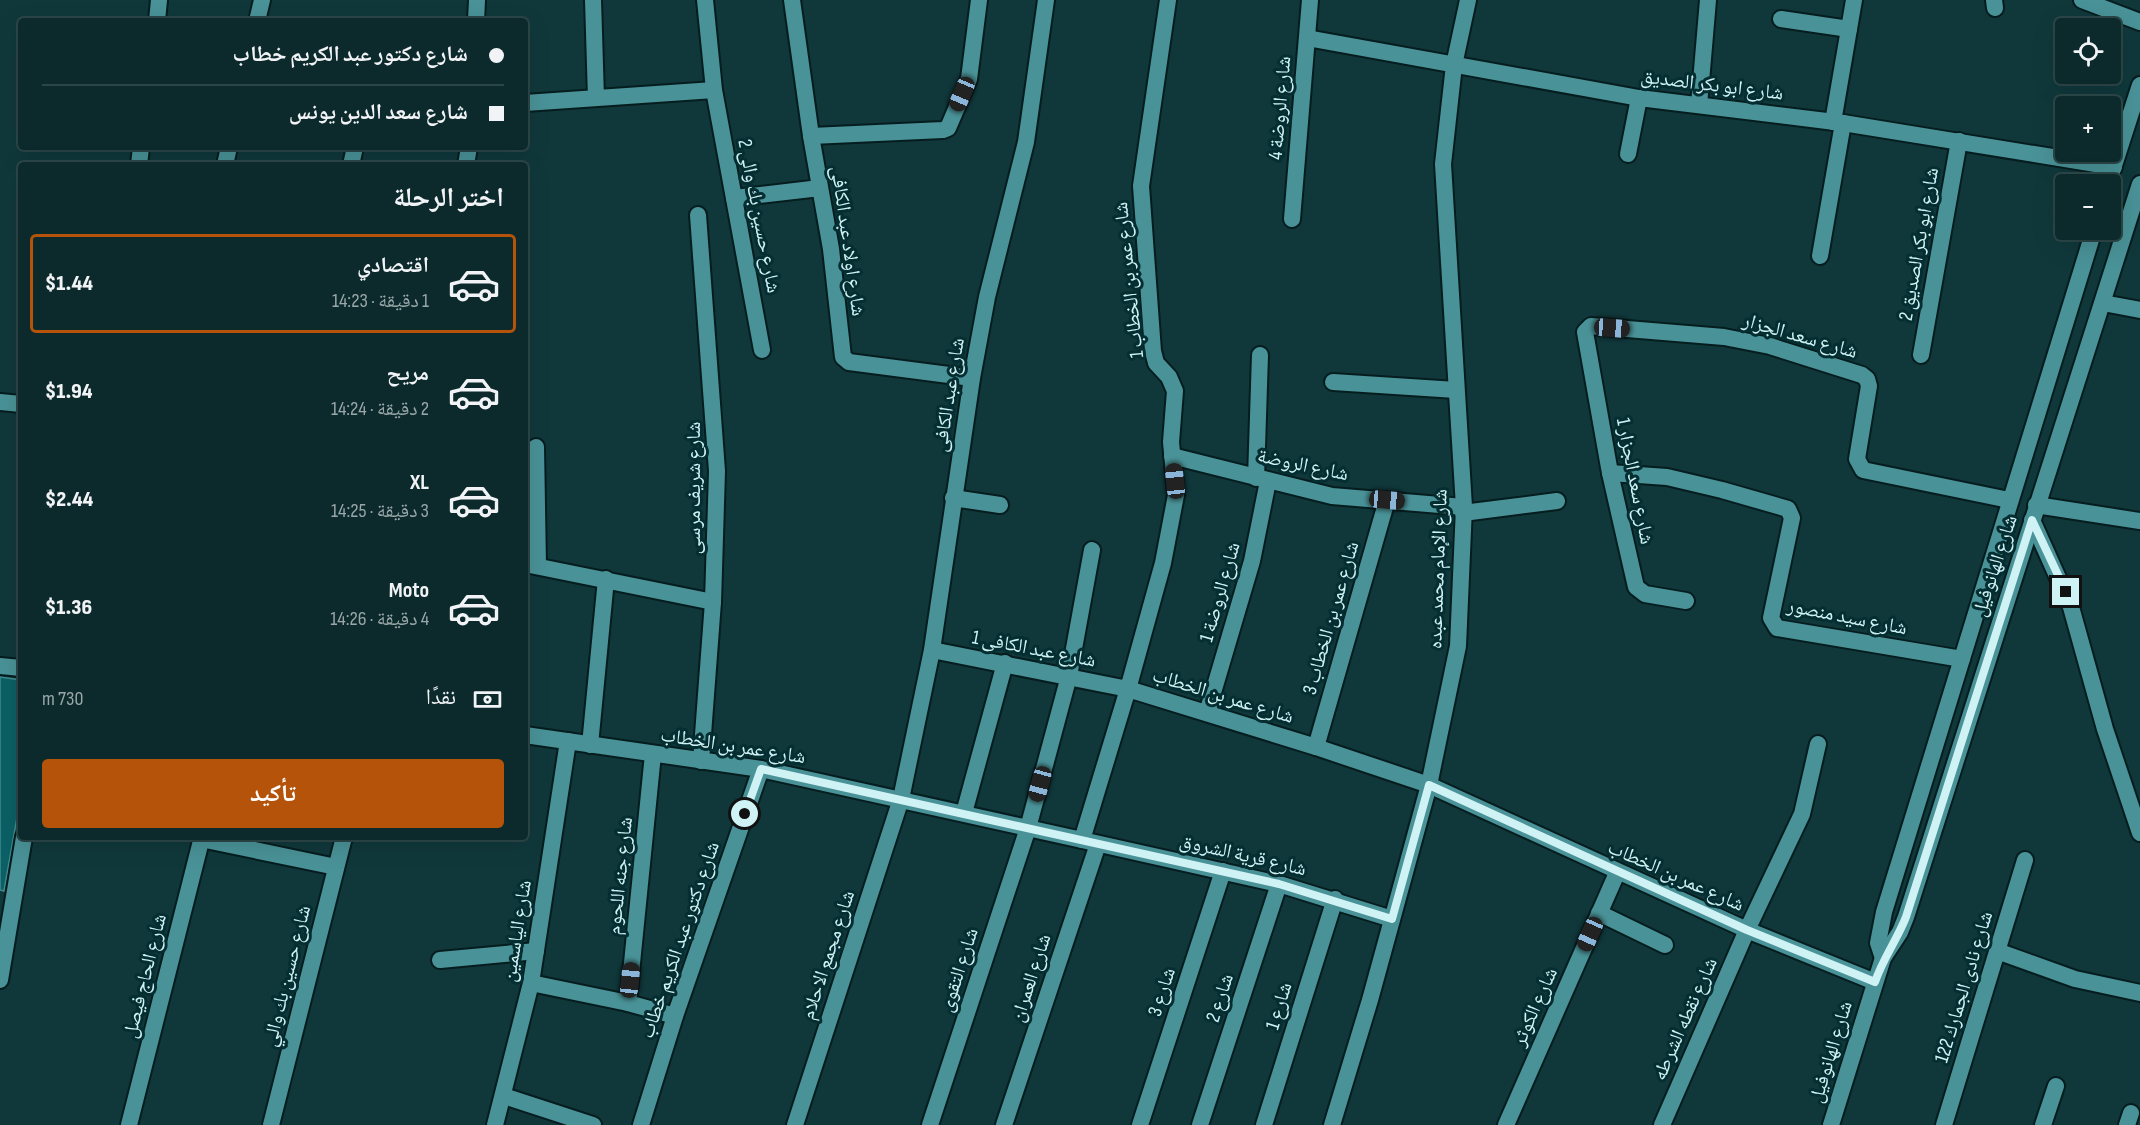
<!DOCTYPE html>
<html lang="ar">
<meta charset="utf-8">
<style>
body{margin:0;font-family:"Sofia Sans Condensed","Noto Naskh Arabic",sans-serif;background:#153234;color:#f1f3f6;direction:rtl;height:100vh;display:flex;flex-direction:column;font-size:22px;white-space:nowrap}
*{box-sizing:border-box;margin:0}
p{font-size:20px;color:#9aa7a9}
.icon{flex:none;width:33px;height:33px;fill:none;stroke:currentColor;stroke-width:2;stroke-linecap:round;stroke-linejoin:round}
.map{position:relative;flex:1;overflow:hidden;direction:ltr}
.details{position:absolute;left:18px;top:162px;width:510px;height:678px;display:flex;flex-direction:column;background:#0c2a2c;border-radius:6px;box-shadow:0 6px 24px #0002,0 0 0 2px #2c4648;direction:rtl}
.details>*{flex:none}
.hud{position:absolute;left:18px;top:18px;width:510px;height:132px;border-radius:6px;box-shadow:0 6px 24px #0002,0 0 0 2px #2c4648;direction:rtl;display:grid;align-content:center;height:132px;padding:0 24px;background:#0c2a2c}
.fabs{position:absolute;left:2055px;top:18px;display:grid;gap:12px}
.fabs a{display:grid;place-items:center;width:66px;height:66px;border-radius:6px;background:#0c2a2c;box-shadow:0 6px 24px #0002,0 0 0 2px #2c4648;font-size:30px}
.end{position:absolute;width:27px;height:27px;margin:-14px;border:8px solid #cff2f5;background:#111;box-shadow:0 0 0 3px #111}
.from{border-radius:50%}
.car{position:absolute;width:18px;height:36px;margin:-18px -9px;border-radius:8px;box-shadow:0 0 4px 2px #0007;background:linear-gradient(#222 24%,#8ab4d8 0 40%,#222 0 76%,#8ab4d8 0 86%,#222 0)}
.hud b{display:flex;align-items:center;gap:21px;height:57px;font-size:22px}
.hud b+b{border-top:2px solid #2c4648}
.hud i{width:15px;height:15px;background:#f1f3f6}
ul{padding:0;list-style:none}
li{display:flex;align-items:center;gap:18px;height:99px;margin:0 12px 9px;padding:0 12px;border:3px solid transparent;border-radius:6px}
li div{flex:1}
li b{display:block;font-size:22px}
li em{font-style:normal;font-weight:800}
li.active{border-color:#b45309}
li>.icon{width:54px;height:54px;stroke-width:1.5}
h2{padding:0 24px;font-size:27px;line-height:72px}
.pay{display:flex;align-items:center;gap:15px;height:66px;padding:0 24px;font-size:22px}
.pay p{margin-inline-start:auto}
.button{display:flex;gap:12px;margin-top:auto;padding:12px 24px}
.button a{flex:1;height:69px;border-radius:6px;background:#b45309;color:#fff;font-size:24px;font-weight:800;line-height:69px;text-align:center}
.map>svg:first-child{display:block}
.building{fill:#0b6065;stroke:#418a8f;stroke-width:1.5}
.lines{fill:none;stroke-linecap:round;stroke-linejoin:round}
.minor-casing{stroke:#061d1f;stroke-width:20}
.minor{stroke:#499297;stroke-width:16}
.route{stroke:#cff2f5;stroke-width:8}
.labels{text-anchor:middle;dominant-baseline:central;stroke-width:6;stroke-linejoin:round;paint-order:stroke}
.street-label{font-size:20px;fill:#cff2f5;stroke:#042e31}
</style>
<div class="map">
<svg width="2140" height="1125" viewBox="0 0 2140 1125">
<rect width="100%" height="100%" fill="#10383b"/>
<!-- building -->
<path class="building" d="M0 677 21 680V795L4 891 0 890Z"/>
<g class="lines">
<defs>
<g id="minor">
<path d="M593 0 596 98"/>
<path d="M705 0 714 90 762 350"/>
<path d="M792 0 811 136 831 249 843 357 849 362 972 378"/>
<path d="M1994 0 1995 8"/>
<path d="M2082 0 2140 22"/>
<path d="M1781 19 1849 29"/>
<path d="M157 21 159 0"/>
<path d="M257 21 262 0"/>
<path d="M476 21 477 0"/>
<path d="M1307 38 1639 98 1843 123 2114 167"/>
<path d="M525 103 714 90"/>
<path d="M1699 105 1708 0"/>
<path d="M1833 122 1854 0"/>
<path d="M811 136 943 130 948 128 969 79 979 0"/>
<path d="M1628 154 1639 98"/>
<path d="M139 165 141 147"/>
<path d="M225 165 229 147"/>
<path d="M351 165 355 147"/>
<path d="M466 165 469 147"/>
<path d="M2108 184 2140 85"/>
<path d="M734 198 820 188"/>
<path d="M698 215 717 471 713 602 701 761"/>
<path d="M1292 219 1310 0"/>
<path d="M1820 256 1843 123"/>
<path d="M2103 303 2140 310"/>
<path d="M1921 355 1959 141"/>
<path d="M1333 382 1456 390"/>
<path d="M0 402 21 404"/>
<path d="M536 447 538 566"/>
<path d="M1172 456 1332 496 1464 507"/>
<path d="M1610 473 1667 477 1722 490 1788 509 1792 518 1771 618 1777 628 1962 659"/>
<path d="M1256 478 1260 355"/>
<path d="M953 498 1000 505"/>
<path d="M2036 505 2140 521"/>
<path d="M1463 513 1557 501"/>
<path d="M2032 520 2071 607 2105 729 2140 833"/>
<path d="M525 564 713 602"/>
<path d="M1686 601 1645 594 1636 587 1610 473 1585 332 1591 326 1724 337 1770 346 1862 375 1867 379 1869 386 1857 459 1863 470 2009 500"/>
<path d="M932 650 1128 689 1163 563 1176 495 1171 442 1175 391 1169 377 1156 363 1153 351 1141 186 1168 0"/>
<path d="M0 666 21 668"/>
<path d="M1207 713 1252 561 1268 481"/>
<path d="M525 735 761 769 1082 840 1128 689 1316 747 1429 785 1747 930 1875 982"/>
<path d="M590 745 606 579"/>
<path d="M1316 747 1387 500"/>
<path d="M964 813 1005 663"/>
<path d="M201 839 336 867"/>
<path d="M1082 840 1279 884 1392 919"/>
<path d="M1599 913 1665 945"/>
<path d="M1997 951 2075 979 2140 993"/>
<path d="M1883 958 1878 943 1884 912 2094 230"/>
<path d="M440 960 536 951"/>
<path d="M0 980 24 837"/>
<path d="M531 983 628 1003 675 1016"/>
<path d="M628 1003 653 754"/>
<path d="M504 1096 593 1125"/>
<path d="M129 1125 202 837"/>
<path d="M271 1125 344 837"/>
<path d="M495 1125 531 983 568 741"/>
<path d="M641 1125 675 1016 761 769"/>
<path d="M795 1125 901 799 932 650 972 378 987 297 1026 142 1046 0"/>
<path d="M930 1125 1028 828 1069 676 1092 550"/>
<path d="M1004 1125 1098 844"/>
<path d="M1140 1125 1223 871"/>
<path d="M1200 1125 1279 884"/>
<path d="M1264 1125 1335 899"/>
<path d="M1332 1125 1370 1000 1429 785 1458 646 1464 507 1443 164 1454 65 1468 0"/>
<path d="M1506 1125 1617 873"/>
<path d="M1662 1125 1747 930 1802 814 1818 744"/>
<path d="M1831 1125 1883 958 1900 932 1906 917 2140 184"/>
<path d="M1944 1125 2025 860"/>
<path d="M2043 1125 2056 1086"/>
<path d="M2127 1125 2131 1113"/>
</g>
</defs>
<!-- minor casing -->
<use href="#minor" class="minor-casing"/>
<!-- minor -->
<use href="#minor" class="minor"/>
</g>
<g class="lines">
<!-- route -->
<path class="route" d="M745 814 761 769 1279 884 1392 919 1429 785 1747 930 1875 982C1883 958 1897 940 1906 917L2032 520 2066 592"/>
</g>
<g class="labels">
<!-- street labels -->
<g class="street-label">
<text transform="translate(1712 85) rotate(7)">شارع ابو بكر الصديق</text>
<text transform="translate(1280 108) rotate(-85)">شارع الروضة 4</text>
<text transform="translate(759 216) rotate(79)">شارع حسين بك والى 2</text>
<text transform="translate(848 241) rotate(82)">شارع اولاد عبد الكافى</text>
<text transform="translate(1919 244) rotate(-80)">شارع ابو بكر الصديق 2</text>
<text transform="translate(1129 280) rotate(-96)">شارع عمر بن الخطاب 1</text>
<text transform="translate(1800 336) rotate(16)">شارع سعد الجزار</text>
<text transform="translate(949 395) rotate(-81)">شارع عبد الكافى</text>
<text transform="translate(1303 465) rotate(12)">شارع الروضة</text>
<text transform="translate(1635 481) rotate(79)">شارع سعد الجزار 1</text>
<text transform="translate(694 488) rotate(-90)">شارع شريف مرسى</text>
<text transform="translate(1995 566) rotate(-72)">شارع الهانوفيل</text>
<text transform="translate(1438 569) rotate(-88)">شارع الإمام محمد عبده</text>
<text transform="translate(1220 592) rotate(-74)">شارع الروضة 1</text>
<text transform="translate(1847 617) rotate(11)">شارع سيد منصور</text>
<text transform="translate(1331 618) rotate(-74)">شارع عمر بن الخطاب 3</text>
<text transform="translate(1034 649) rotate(11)">شارع عبد الكافى 1</text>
<text transform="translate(1223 696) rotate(17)">شارع عمر بن الخطاب</text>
<text transform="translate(733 746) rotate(9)">شارع عمر بن الخطاب</text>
<text transform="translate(1243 855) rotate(13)">شارع قرية الشروق</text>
<text transform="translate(620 876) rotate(-84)">شارع جنه اللحوم</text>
<text transform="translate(1676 876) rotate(24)">شارع عمر بن الخطاب</text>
<text transform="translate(517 931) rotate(-81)">شارع الياسمين</text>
<text transform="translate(680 940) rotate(-71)">شارع دكتور عبد الكريم خطاب</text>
<text transform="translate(828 955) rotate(-72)">شارع مجمع الاحلام</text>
<text transform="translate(959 970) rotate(-72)">شارع التقوى</text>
<text transform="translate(145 976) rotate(-76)">شارع الحاج فيصل</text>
<text transform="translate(287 976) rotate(-76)">شارع حسين بك والي</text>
<text transform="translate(1031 978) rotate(-72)">شارع العمران</text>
<text transform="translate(1964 987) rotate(-73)">شارع نادى الجمارك 122</text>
<text transform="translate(1162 992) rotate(-72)">شارع 3</text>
<text transform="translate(1220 998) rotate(-72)">شارع 2</text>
<text transform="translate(1279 1006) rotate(-73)">شارع 1</text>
<text transform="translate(1535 1007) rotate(-66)">شارع الكوثر</text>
<text transform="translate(1685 1019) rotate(-66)">شارع نقطه الشرطه</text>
<text transform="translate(1831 1052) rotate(-73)">شارع الهانوفيل</text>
</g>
</g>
</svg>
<div class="fabs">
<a><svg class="icon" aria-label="locate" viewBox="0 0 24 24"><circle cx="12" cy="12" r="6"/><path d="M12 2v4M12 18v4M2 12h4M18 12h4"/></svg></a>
<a>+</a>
<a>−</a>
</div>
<i class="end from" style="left:745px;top:814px"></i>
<i class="end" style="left:2066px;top:592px"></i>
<i class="car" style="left:962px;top:94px;rotate:203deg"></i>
<i class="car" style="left:1612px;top:328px;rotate:94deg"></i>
<i class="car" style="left:1175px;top:481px;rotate:354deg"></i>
<i class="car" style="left:1387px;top:500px;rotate:95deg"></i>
<i class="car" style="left:1040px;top:784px;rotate:195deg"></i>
<i class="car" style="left:1590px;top:934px;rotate:204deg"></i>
<i class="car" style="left:630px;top:980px;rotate:6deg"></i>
<div class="hud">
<b><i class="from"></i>شارع دكتور عبد الكريم خطاب</b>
<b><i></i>شارع سعد الدين يونس</b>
</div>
<section class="details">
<h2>اختر الرحلة</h2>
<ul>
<li class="active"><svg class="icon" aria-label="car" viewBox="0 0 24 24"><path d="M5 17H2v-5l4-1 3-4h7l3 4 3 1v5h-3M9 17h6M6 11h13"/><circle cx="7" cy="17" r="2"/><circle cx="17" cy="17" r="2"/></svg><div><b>اقتصادي</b><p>1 دقيقة · 14:23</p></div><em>$1.44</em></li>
<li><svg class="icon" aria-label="car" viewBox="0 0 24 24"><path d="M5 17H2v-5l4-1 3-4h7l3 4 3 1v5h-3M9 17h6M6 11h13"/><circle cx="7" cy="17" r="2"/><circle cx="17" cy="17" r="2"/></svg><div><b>مريح</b><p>2 دقيقة · 14:24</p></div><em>$1.94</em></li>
<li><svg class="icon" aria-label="car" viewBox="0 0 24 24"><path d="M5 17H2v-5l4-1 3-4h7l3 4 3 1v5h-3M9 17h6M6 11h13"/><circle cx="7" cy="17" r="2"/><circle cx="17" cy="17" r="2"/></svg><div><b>XL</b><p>3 دقيقة · 14:25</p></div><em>$2.44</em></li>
<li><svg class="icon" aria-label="car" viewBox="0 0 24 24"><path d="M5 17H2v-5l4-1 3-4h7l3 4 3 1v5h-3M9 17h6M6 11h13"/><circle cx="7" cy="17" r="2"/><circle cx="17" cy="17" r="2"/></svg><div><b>Moto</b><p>4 دقيقة · 14:26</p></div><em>$1.36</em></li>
</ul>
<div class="pay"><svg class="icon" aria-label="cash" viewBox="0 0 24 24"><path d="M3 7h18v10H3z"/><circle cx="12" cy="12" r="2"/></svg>نقدًا<p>730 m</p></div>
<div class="button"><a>تأكيد</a></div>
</section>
</div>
